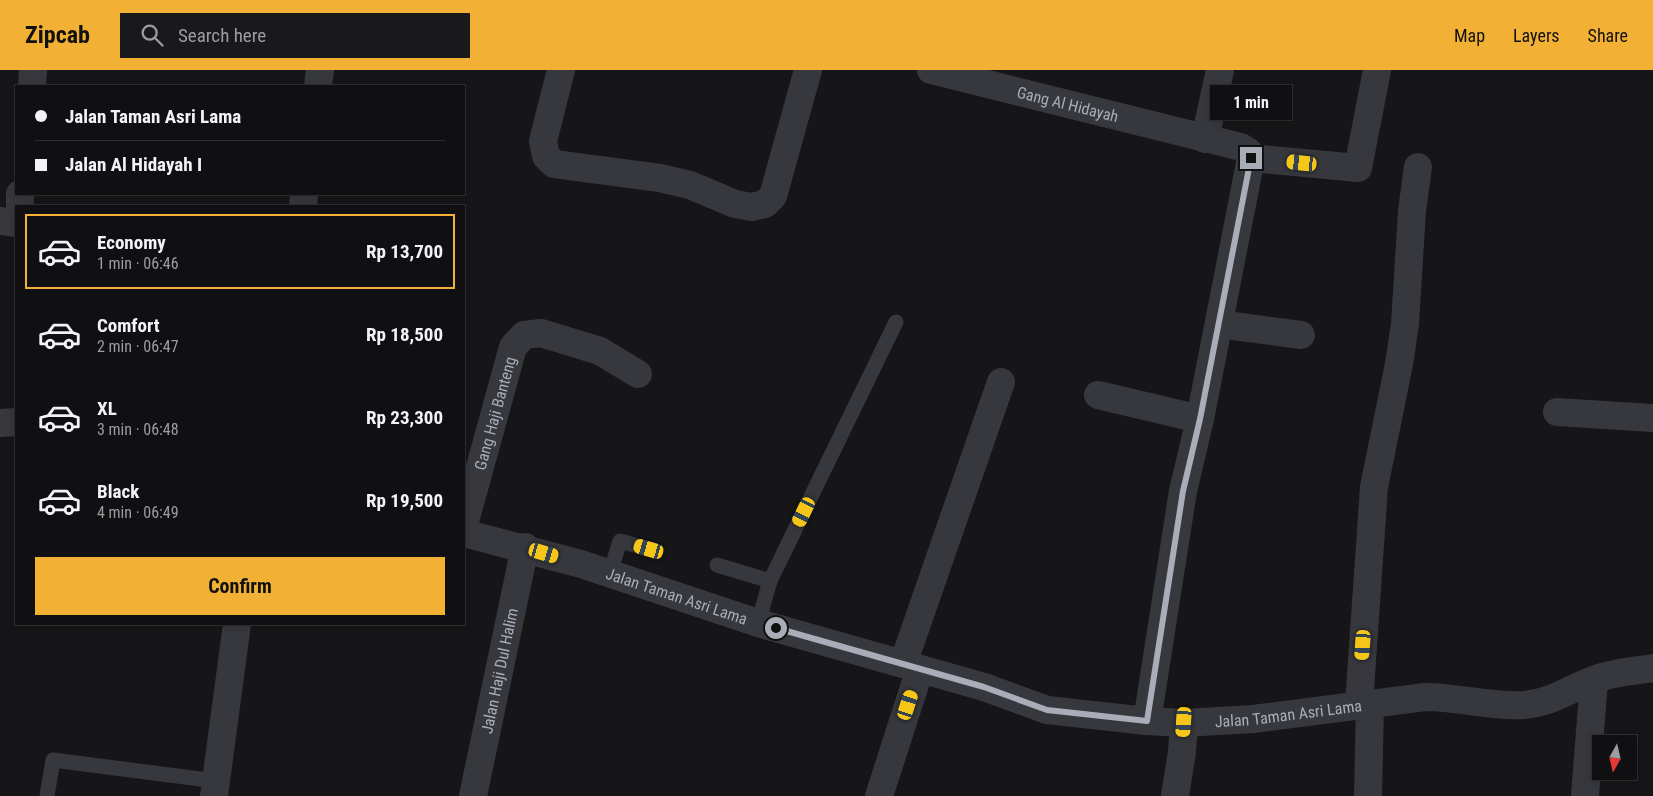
<!DOCTYPE html>
<meta charset="utf-8">
<style>
body{margin:0;font-family:"Roboto Condensed",sans-serif;background:#19191b;color:#f1f3f6;height:100vh;display:flex;flex-direction:column;font-size:19px;white-space:nowrap}
*{box-sizing:border-box;margin:0}
p{font-size:16px;color:#9c9d9f}
.icon{flex:none;width:28px;height:28px;fill:none;stroke:currentColor;stroke-width:2;stroke-linecap:round;stroke-linejoin:round}
.map{position:relative;flex:1;overflow:hidden}
.side{position:absolute;left:15px;top:135px;width:450px;height:420px;display:flex;flex-direction:column;background:#101012;border-radius:0px;box-shadow:0 2px 8px #0003,0 0 0 1px #303032}
.side>*{flex:none}
.banner{position:absolute;left:15px;top:15px;width:450px;height:110px;border-radius:0px;box-shadow:0 2px 8px #0003,0 0 0 1px #303032;display:grid;align-content:center;height:110px;padding:0 20px;background:#101012}
.needle{width:32px;rotate:188deg}
.fabs{position:absolute;left:1592px;top:665px;display:grid;gap:10px}
.fabs a{display:grid;place-items:center;width:45px;height:45px;border-radius:0px;background:#101012;box-shadow:0 2px 8px #0003,0 0 0 1px #303032;font-size:25px}
.end{position:absolute;width:22px;height:22px;margin:-11px;border:6px solid #a8adb8;background:#111;box-shadow:0 0 0 2px #111}
.from{border-radius:50%}
.bubble{position:absolute;height:35px;border-radius:0px;background:#101012;box-shadow:0 2px 8px #0003,0 0 0 1px #303032;font-size:16px;font-weight:700;line-height:35px;text-align:center}
.car{position:absolute;width:15px;height:30px;margin:-15px -8px;border-radius:6px;box-shadow:0 0 4px 1px #0007;background:linear-gradient(#f5c518 24%,#345 0 40%,#f5c518 0 76%,#345 0 86%,#f5c518 0)}
.banner b{display:flex;align-items:center;gap:18px;height:48px;font-size:19px}
.banner b+b{border-top:1px solid #303032}
.banner i{width:12px;height:12px;background:#f1f3f6}
ul{padding:9px 0 0;list-style:none}
li{display:flex;align-items:center;gap:15px;height:75px;margin:0 10px 8px;padding:0 10px;border:2px solid transparent;border-radius:0px}
li div{flex:1}
li b{display:block;font-size:19px}
li em{font-style:normal;font-weight:700}
li.active{border-color:#f2b134}
li>.icon{width:45px;height:45px;stroke-width:1.5}
.primary-button{display:flex;gap:10px;margin-top:auto;padding:10px 20px}
.primary-button a{flex:1;height:58px;border-radius:0px;background:#f2b134;color:#111;font-size:20px;font-weight:700;line-height:58px;text-align:center}
header{display:flex;align-items:center;gap:30px;box-sizing:border-box;height:70px;padding:0 25px;background:#f2b134;color:#111}
header strong{font-size:24px}
nav{display:flex;gap:28px;margin-inline-start:auto;font-size:18px}
.search{width:350px;height:45px;background:#19191b;display:flex;align-items:center;gap:12px;box-sizing:border-box;padding:0 18px;border-radius:0px;color:#9c9d9f;font-size:19px}
.map>svg:first-child{display:block}
.lines{fill:none;stroke-linecap:round;stroke-linejoin:round}
.service{stroke:#37383d;stroke-width:15}
.minor{stroke:#37383d;stroke-width:28}
.tertiary{stroke:#37383d;stroke-width:28}
.route{stroke:#a8adb8;stroke-width:6}
.labels{text-anchor:middle;dominant-baseline:central;stroke-width:4;stroke-linejoin:round;paint-order:stroke}
.street-label{font-size:16px;fill:#a8adb8;stroke:#111113}
</style>
<header>
<strong>Zipcab</strong>
<div class="search"><svg class="icon" aria-label="search" viewBox="0 0 24 24"><circle cx="10" cy="10" r="6"/><path d="M15 15l6 6"/></svg>Search here</div>
<nav><a>Map</a><a>Layers</a><a>Share</a></nav>
</header>
<div class="map">
<svg width="1653" height="726" viewBox="0 0 1653 726">
<rect width="100%" height="100%" fill="#161618"/>
<g class="lines">
<!-- service -->
<g class="service">
<path d="M717 495 770 511"/>
<path d="M610 503 620 471 649 479"/>
<path d="M758 553 770 511 896 252"/>
<path d="M47 726 53 690 216 711"/>
</g>
<!-- minor -->
<g class="minor">
<path d="M561 0 543 71 546 86 554 94 660 108 690 115 735 134 752 137 765 134 773 126 808 0"/>
<path id="s1" d="M931 0 1241 77 1249 82 1251 88"/>
<path d="M32 16 33 0"/>
<path d="M1205 69 1220 0"/>
<path d="M1251 88 1358 98 1377 0"/>
<path d="M20 136V124"/>
<path d="M0 151 16 153"/>
<path d="M1219 254 1301 265"/>
<path d="M1098 325 1200 349"/>
<path d="M1557 342 1653 348"/>
<path d="M0 353 16 352"/>
<path id="s2" d="M464 455 513 277 524 265 541 263 600 281 638 304"/>
<path d="M903 594 1001 312"/>
<path d="M1359 634 1374 417 1399 294 1405 254 1412 141 1418 97"/>
<path d="M1147 651 1183 421 1200 349 1251 88"/>
<path id="s3" d="M473 726 525 477"/>
<path d="M879 726 920 599"/>
<path d="M1175 726 1182 682 1184 653"/>
<path d="M1368 726 1370 633"/>
<path d="M1585 726 1594 610"/>
</g>
<!-- tertiary -->
<g class="tertiary">
<path d="M318 16 320 0"/>
<path d="M303 136 304 124"/>
<path id="s4" d="M464 463 581 494 758 553 984 617 1047 640 1147 651 1184 653 1253 649 1425 627C1458 627 1491 637 1524 635 1552 633 1571 618 1596 609 1614 602 1634 601 1653 598"/>
<path d="M214 726 237 554"/>
</g>
</g>
<g class="lines">
<!-- route -->
<path class="route" d="M776 558 984 617 1047 640 1147 651 1183 421 1200 349 1251 88"/>
</g>
<g class="labels">
<!-- street labels -->
<g class="street-label">
<text stroke="none"><textPath href="#s1" startOffset="141">Gang Al Hidayah</textPath></text>
<text stroke="none"><textPath href="#s2" startOffset="116">Gang Haji Banteng</textPath></text>
<text stroke="none"><textPath href="#s4" startOffset="222">Jalan Taman Asri Lama</textPath></text>
<text stroke="none"><textPath href="#s3" startOffset="128">Jalan Haji Dul Halim</textPath></text>
<text stroke="none"><textPath href="#s4" startOffset="852">Jalan Taman Asri Lama</textPath></text>
</g>
</g>
</svg>
<div class="fabs">
<a><svg class="needle" viewBox="-14 -14 28 28"><path d="M0-13l5 13h-10z" fill="#e53935"/><path d="M0 13l5-13h-10z" fill="#9c9d9f"/></svg></a>
</div>
<i class="end from" style="left:776px;top:558px"></i>
<i class="end" style="left:1251px;top:88px"></i>
<div class="bubble" style="left:1210px;top:15px;width:82px">1 min</div>
<i class="car" style="left:1302px;top:93px;rotate:276deg"></i>
<i class="car" style="left:804px;top:442px;rotate:206deg"></i>
<i class="car" style="left:649px;top:479px;rotate:286deg"></i>
<i class="car" style="left:544px;top:483px;rotate:106deg"></i>
<i class="car" style="left:1363px;top:575px;rotate:184deg"></i>
<i class="car" style="left:908px;top:635px;rotate:18deg"></i>
<i class="car" style="left:1184px;top:652px;rotate:184deg"></i>
<div class="banner">
<b><i class="from"></i>Jalan Taman Asri Lama</b>
<b><i></i>Jalan Al Hidayah I</b>
</div>
<section class="side">
<ul>
<li class="active"><svg class="icon" aria-label="car" viewBox="0 0 24 24"><path d="M5 17H2v-5l4-1 3-4h7l3 4 3 1v5h-3M9 17h6M6 11h13"/><circle cx="7" cy="17" r="2"/><circle cx="17" cy="17" r="2"/></svg><div><b>Economy</b><p>1 min · 06:46</p></div><em>Rp 13,700</em></li>
<li><svg class="icon" aria-label="car" viewBox="0 0 24 24"><path d="M5 17H2v-5l4-1 3-4h7l3 4 3 1v5h-3M9 17h6M6 11h13"/><circle cx="7" cy="17" r="2"/><circle cx="17" cy="17" r="2"/></svg><div><b>Comfort</b><p>2 min · 06:47</p></div><em>Rp 18,500</em></li>
<li><svg class="icon" aria-label="car" viewBox="0 0 24 24"><path d="M5 17H2v-5l4-1 3-4h7l3 4 3 1v5h-3M9 17h6M6 11h13"/><circle cx="7" cy="17" r="2"/><circle cx="17" cy="17" r="2"/></svg><div><b>XL</b><p>3 min · 06:48</p></div><em>Rp 23,300</em></li>
<li><svg class="icon" aria-label="car" viewBox="0 0 24 24"><path d="M5 17H2v-5l4-1 3-4h7l3 4 3 1v5h-3M9 17h6M6 11h13"/><circle cx="7" cy="17" r="2"/><circle cx="17" cy="17" r="2"/></svg><div><b>Black</b><p>4 min · 06:49</p></div><em>Rp 19,500</em></li>
</ul>
<div class="primary-button"><a>Confirm</a></div>
</section>
</div>
